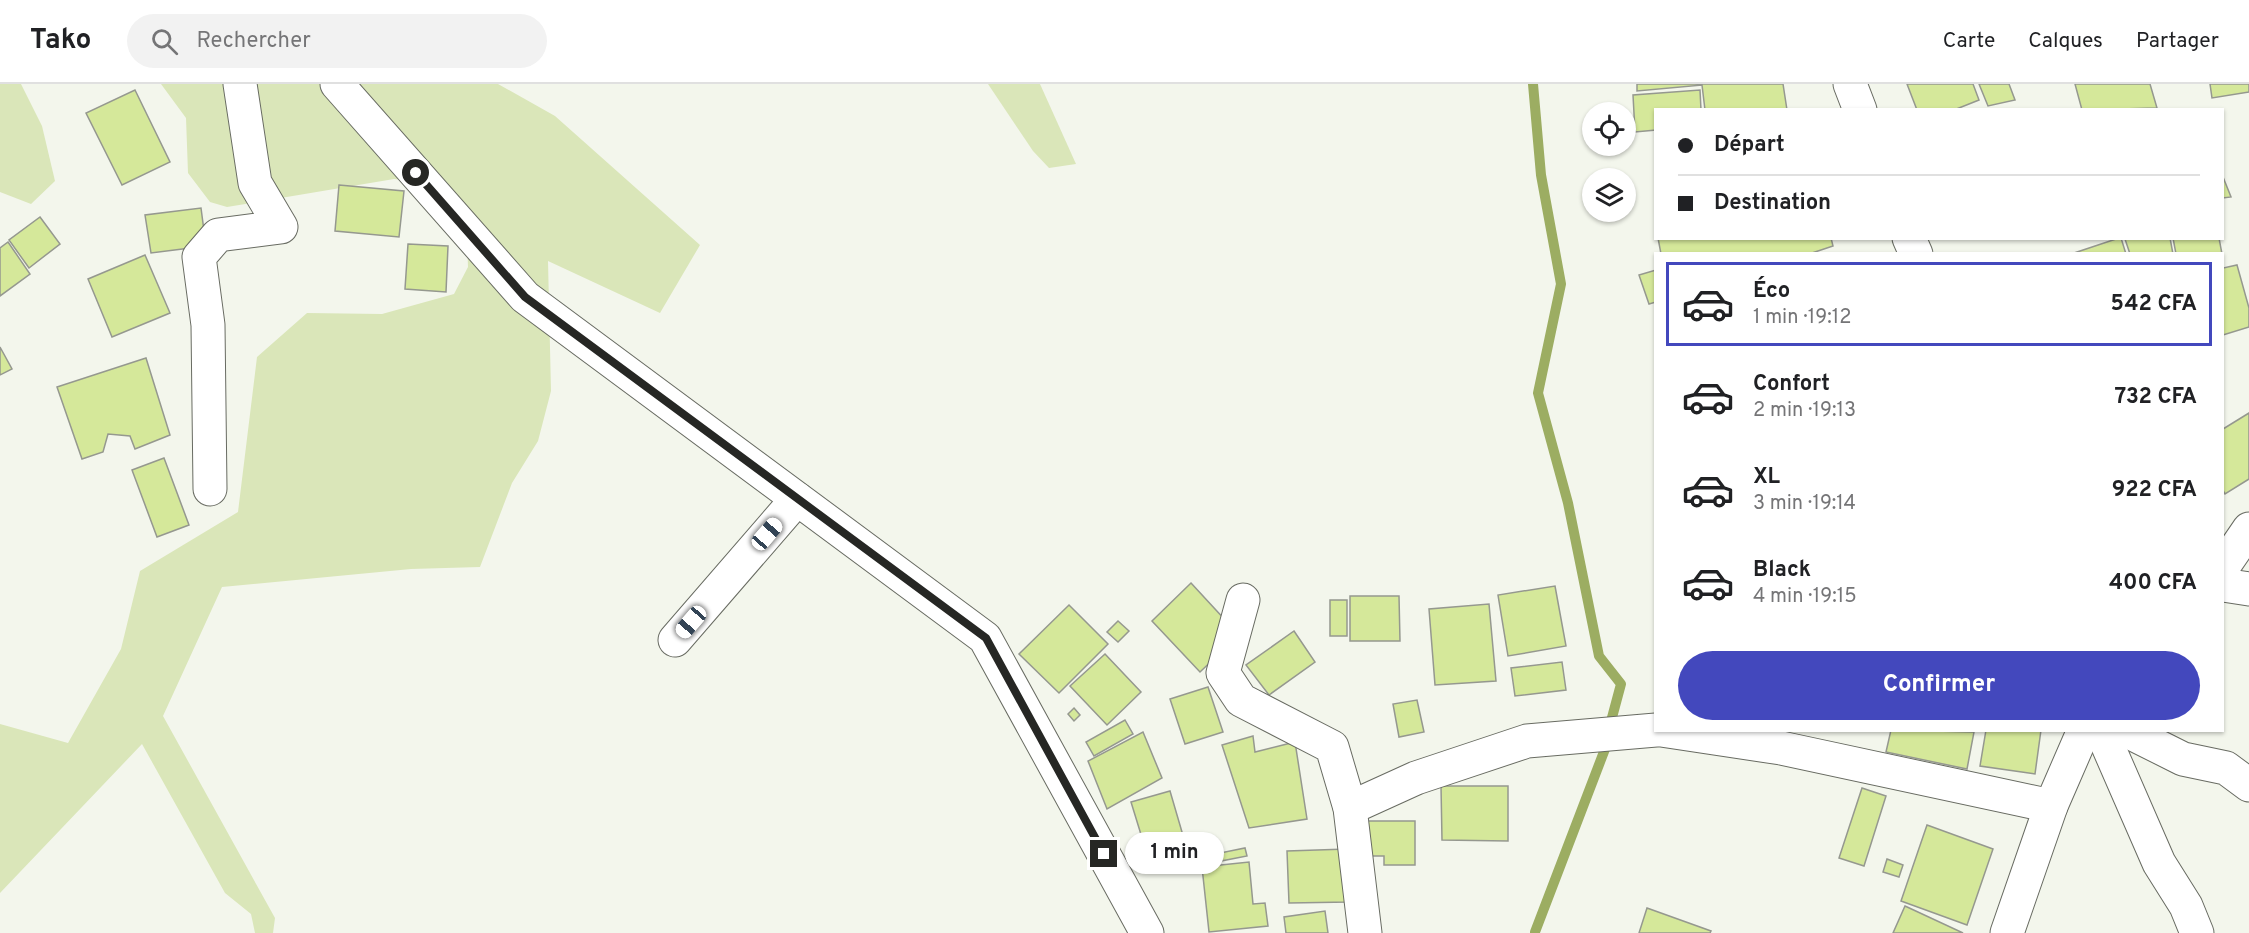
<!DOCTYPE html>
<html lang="fr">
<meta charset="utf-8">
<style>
body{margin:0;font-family:Overpass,sans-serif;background:#f2f2f2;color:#202124;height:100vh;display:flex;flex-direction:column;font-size:22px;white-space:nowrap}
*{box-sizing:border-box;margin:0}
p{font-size:20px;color:#757577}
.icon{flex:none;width:33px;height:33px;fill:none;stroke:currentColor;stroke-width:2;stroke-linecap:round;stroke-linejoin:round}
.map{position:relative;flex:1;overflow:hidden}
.sheet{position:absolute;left:1654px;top:168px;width:570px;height:480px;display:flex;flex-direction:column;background:#fff;border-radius:0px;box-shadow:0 2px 4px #0004}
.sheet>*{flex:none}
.top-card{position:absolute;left:1654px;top:24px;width:570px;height:132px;border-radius:0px;box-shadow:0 2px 4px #0004;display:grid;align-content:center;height:132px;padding:0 24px;background:#fff}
.tools{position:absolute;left:1582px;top:18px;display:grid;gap:12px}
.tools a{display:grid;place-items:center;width:54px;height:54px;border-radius:50%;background:#fff;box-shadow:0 2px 4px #0004;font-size:30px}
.end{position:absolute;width:27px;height:27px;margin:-14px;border:8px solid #262724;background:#fff;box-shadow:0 0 0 3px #fff}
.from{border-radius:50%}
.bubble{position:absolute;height:42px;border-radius:21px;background:#fff;box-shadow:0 2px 4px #0004;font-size:20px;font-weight:700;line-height:42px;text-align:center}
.car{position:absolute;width:18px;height:36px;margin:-18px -9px;border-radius:8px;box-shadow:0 0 4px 2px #0007;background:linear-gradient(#fff 24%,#345 0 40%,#fff 0 76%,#345 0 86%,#fff 0)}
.top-card b{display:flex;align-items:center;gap:21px;height:57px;font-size:22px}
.top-card b+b{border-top:2px solid #e0e0e0}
.top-card i{width:15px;height:15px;background:#202124}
ul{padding:10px 0 0;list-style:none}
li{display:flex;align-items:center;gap:18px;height:84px;margin:0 12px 9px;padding:0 12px;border:3px solid transparent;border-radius:0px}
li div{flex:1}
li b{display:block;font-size:22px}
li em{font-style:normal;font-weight:700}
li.active{border-color:#4348bd}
li>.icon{width:54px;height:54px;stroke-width:1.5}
.action{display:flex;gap:12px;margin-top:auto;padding:12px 24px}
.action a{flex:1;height:69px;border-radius:36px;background:#4348bd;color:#fff;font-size:24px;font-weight:700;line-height:69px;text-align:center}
header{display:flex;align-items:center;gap:36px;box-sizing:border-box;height:84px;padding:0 30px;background:#fff;border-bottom:2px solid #e0e0e0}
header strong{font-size:28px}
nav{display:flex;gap:33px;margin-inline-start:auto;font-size:21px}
.search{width:420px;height:54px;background:#f2f2f2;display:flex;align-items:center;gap:15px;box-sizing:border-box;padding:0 21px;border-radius:33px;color:#757577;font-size:22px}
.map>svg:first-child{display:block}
.green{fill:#dae6b9}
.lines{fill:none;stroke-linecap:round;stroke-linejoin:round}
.stream{stroke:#9cad62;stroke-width:10}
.building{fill:#d5e89a;stroke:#95988f;stroke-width:1.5}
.minor-casing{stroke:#686b62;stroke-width:35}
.minor{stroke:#fff;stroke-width:33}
.route{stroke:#262724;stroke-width:8}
</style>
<header>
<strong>Tako</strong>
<div class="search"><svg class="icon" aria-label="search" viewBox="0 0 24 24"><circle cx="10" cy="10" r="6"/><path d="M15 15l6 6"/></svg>Rechercher</div>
<nav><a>Carte</a><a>Calques</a><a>Partager</a></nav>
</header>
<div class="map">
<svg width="2249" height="849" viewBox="0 0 2249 849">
<rect width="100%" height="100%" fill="#f3f6ec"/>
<!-- green -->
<g class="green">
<path d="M0 0H21L42 42 55 97 31 120 0 108Z"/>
<path d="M161 0H498L555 32 700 161 660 229 548 177 551 307 538 357 512 399 480 483 411 485 222 503 163 632 275 834 273 849H255L251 830 225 809 142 660 0 809V640L68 659 121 565 140 487 238 428 257 273 307 229 382 230 454 210 468 183 467 155 422 98 394 95 227 123 210 118 188 89 186 34Z"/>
<path d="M988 0H1040L1076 80 1049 84 1033 67Z"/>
</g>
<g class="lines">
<!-- stream -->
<g class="stream">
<path d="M1533 0 1541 91 1561 200 1538 309 1568 419 1599 572 1621 600 1610 641"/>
<path d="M1535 848 1605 665"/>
</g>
</g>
<!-- building -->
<g class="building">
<path d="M1637 0H1783L1787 26H1705L1702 1 1637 7Z"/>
<path d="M1907 0H1973L1979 16 1954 26H1917Z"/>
<path d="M1979 0H2009L2015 16 1988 22Z"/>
<path d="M2075 0H2150L2157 24 2082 26Z"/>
<path d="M2210 0H2249V8L2212 14Z"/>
<path d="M135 6 170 78 122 101 86 29Z"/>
<path d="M1700 6 1701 26H1656V46L1635 48 1633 11Z"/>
<path d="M2223 93 2231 113 2223 114Z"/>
<path d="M339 101 404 107 399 153 335 147Z"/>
<path d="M201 124 206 162 151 169 145 131Z"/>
<path d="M40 133 60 160 29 184 9 156Z"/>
<path d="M1658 154H1831L1833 162 1809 170H1661Z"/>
<path d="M2121 154 2126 170H2071L2119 154Z"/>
<path d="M2170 154 2173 170H2130L2125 155Z"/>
<path d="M2173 154H2219L2222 170H2176Z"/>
<path d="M8 158 30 190 0 212V164Z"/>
<path d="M408 160 448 162 446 208 405 205Z"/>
<path d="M145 171 170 229 112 253 88 195Z"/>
<path d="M2237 181 2249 224V243L2223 251V184Z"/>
<path d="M1656 186V218L1649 220 1639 191Z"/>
<path d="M0 263 12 285 0 291Z"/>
<path d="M146 274 170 351 135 365 130 352 108 350 103 368 82 375 57 303Z"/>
<path d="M2249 329V395L2225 410 2223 406V345Z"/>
<path d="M164 374 189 441 157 453 132 386Z"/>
<path d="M1191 499 1239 551 1200 588 1152 537Z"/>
<path d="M1555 502 1566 562 1508 572 1498 511Z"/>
<path d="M1350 512H1399L1400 557H1350Z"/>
<rect x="1330" y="516" width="17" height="36"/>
<path d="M1489 520 1496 597 1435 601 1429 525Z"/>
<path d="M1069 521 1108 560 1059 609 1019 570Z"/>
<path d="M1118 537 1129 547 1118 558 1107 548Z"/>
<path d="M1294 547 1315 578 1269 611 1246 581Z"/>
<path d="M1105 570 1141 608 1107 641 1070 602Z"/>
<path d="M1562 578 1566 606 1515 612 1511 584Z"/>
<path d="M1208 603 1223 648 1185 660 1170 615Z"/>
<path d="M1417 616 1424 648 1399 653 1393 620Z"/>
<path d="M1074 624 1080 631 1074 637 1068 630Z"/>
<path d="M1125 636 1133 650 1094 672 1086 658Z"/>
<path d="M1891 646 1974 648 1967 685 1886 668Z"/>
<path d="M1986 646H2041L2035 690 1980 682Z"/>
<path d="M1143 648 1162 694 1107 725 1088 677Z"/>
<path d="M1253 652 1255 668 1295 658 1307 735 1249 744 1222 661Z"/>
<path d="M1441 702H1508V757L1442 756Z"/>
<path d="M1862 704 1886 712 1864 782 1839 774Z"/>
<path d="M1170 707 1189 772 1151 783 1131 718Z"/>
<path d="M1366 737H1415V781H1384V772H1367Z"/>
<path d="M1927 741 1993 765 1967 841 1901 817Z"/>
<path d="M1245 764 1247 772 1221 777 1220 769Z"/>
<path d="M1347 765 1349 818 1289 819 1287 767Z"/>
<path d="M1887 775 1903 781 1899 793 1883 788Z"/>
<path d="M1249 778 1253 820 1265 819 1268 842 1209 848 1202 783Z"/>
<path d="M1905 822 1963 849H1893Z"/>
<path d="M1647 824 1711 847 1710 849H1639Z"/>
<path d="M1325 827 1328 849H1286L1284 833Z"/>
</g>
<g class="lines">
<defs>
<g id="minor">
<path d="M337 0 525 213 985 554 1147 849"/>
<path d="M1850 0 1860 26"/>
<path d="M1909 154 1916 170"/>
<path d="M210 405 208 241 199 173 218 151 281 143 255 99 240 0"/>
<path d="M2223 483 2249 445"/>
<path d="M2223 501 2249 505"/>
<path d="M1243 516 1223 589 1241 616 1332 663 1350 724 1365 849"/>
<path d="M675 556 797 415"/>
<path d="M1661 646 1781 664 2051 722"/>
<path d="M2101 646 2159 779 2186 822 2197 849"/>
<path d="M2125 646 2183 675 2226 684 2249 701"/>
<path d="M1350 724 1416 694 1527 657 1656 646"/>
<path d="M2007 849 2051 722 2084 646"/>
</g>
</defs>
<!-- minor casing -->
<use href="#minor" class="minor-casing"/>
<!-- minor -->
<use href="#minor" class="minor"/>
</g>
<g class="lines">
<!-- route -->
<path class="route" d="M416 89 525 213 986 554 1104 770"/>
</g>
</svg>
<div class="tools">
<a><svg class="icon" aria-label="locate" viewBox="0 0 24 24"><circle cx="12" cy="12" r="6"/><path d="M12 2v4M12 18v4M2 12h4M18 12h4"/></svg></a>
<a><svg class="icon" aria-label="layers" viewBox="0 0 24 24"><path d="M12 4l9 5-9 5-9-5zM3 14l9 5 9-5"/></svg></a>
</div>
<i class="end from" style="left:416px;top:89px"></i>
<i class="end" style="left:1104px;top:770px"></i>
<div class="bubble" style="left:1125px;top:748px;width:99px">1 min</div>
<i class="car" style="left:767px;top:450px;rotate:41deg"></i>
<i class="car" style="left:691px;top:538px;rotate:221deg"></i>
<div class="top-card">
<b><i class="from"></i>Départ</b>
<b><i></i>Destination</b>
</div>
<section class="sheet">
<ul>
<li class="active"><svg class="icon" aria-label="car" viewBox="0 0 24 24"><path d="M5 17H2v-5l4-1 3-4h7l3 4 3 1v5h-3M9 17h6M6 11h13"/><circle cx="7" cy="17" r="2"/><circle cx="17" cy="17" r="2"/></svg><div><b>Éco</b><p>1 min · 19:12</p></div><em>542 CFA</em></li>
<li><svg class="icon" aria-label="car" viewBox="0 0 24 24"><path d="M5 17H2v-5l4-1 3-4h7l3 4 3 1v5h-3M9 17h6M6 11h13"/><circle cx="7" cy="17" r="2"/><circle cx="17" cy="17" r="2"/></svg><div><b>Confort</b><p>2 min · 19:13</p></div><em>732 CFA</em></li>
<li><svg class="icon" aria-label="car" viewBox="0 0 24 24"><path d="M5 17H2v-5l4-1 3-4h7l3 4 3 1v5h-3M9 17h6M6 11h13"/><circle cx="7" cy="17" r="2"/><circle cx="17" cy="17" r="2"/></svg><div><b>XL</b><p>3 min · 19:14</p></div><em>922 CFA</em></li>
<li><svg class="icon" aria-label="car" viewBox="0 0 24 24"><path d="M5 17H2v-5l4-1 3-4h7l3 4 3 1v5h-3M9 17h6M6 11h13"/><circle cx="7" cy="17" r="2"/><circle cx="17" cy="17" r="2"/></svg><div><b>Black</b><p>4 min · 19:15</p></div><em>400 CFA</em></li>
</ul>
<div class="action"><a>Confirmer</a></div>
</section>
</div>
